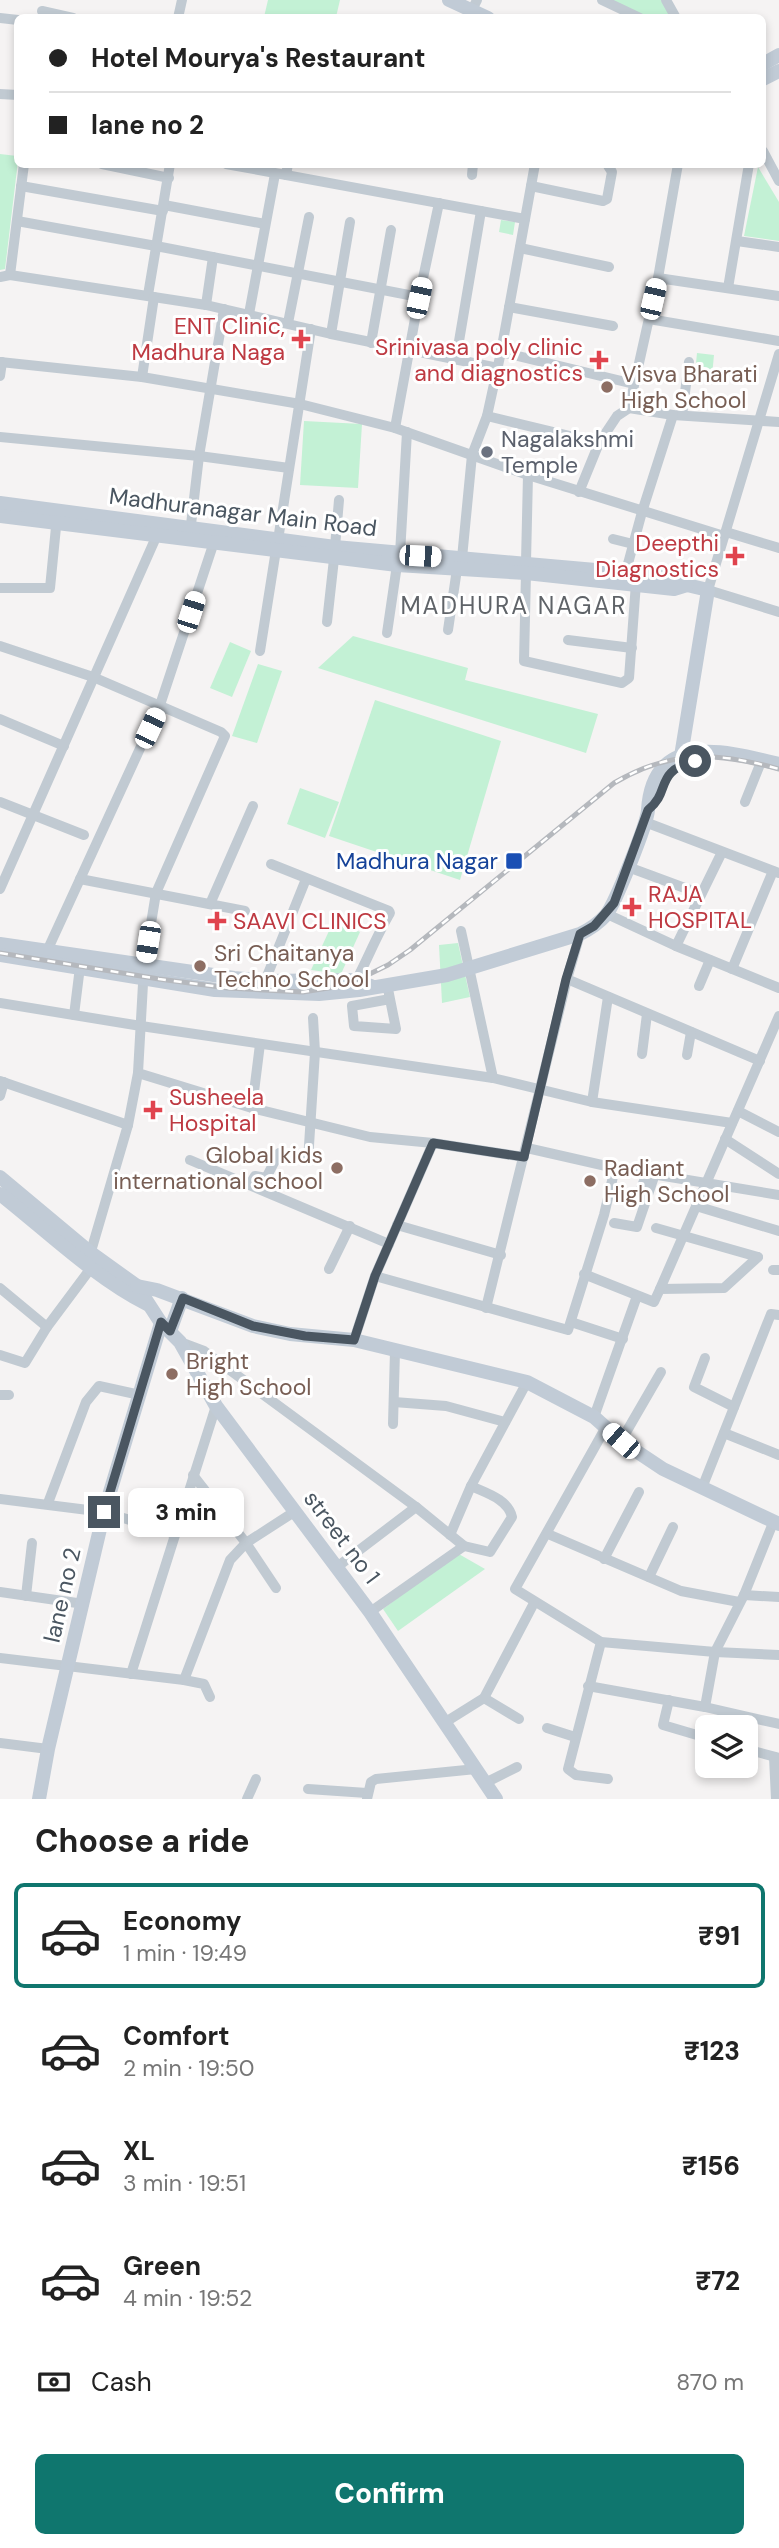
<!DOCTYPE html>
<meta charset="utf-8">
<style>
body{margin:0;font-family:"DM Sans",sans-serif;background:#f6f6f6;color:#222;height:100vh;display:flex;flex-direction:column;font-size:26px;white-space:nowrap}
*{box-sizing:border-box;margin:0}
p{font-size:23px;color:#767676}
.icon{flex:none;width:38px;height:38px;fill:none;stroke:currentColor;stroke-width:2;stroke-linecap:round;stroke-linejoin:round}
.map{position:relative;height:1799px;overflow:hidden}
.side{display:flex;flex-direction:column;background:#fff;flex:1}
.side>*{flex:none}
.top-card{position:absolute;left:14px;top:14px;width:752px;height:154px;border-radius:10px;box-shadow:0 4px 10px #0003;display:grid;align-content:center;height:154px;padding:0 35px;background:#fff}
.buttons{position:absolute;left:695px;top:1715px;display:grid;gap:14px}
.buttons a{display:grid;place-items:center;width:63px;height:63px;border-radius:10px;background:#fff;box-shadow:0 4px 10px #0003;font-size:35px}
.end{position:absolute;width:32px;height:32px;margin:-16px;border:9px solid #4a5661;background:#fff;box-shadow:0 0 0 4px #fff}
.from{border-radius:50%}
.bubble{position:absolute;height:49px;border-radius:10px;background:#fff;box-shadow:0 4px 10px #0003;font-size:23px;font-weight:800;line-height:49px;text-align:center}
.car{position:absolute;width:21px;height:42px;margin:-21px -10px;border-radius:9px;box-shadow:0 0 5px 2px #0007;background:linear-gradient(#fff 24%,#345 0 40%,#fff 0 76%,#345 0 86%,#fff 0)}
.top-card b{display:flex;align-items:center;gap:24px;height:66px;font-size:26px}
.top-card b+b{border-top:2px solid #e0e0e0}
.top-card i{width:18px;height:18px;background:#222}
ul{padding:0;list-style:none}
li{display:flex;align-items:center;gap:21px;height:105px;margin:0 14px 10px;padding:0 21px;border:4px solid transparent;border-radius:10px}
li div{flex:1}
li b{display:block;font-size:26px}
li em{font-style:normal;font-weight:800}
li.active{border-color:#0f766e}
li>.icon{width:63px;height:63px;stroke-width:1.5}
h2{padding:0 35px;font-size:32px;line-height:84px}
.pay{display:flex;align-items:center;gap:18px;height:77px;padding:0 35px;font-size:26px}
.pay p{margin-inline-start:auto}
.primary-button{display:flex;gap:14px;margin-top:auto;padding:14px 35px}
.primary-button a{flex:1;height:80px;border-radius:10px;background:#0f766e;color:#fff;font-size:28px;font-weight:800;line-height:80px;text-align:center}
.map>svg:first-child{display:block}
.green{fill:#c3f1d5}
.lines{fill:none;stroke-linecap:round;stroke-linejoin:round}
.street{stroke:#c1cad2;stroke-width:10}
.secondary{stroke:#c1cbd6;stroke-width:14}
.rail-casing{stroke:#b5b8bd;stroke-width:5}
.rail{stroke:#fff;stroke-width:2.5;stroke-dasharray:8;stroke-linecap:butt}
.route{stroke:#4a5661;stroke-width:9}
.health-dot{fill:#e0444e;stroke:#fff;stroke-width:2.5}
.education-dot{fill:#8d6e63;stroke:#fff;stroke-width:2.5}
.worship-dot{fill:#6b7280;stroke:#fff;stroke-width:2.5}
.transit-dot{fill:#1a4fb4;stroke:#fff;stroke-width:2.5}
.labels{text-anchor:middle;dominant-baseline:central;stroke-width:6;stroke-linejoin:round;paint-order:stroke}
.health-label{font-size:23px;fill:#be3a42;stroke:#fff;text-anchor:end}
.education-label{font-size:23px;fill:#785e54;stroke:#fff;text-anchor:start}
.worship-label{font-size:23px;fill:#5b616d;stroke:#fff;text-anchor:start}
.street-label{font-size:23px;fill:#4a5661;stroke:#fff}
.transit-label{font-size:23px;fill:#164399;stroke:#fff;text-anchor:end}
.neighbourhood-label{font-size:24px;letter-spacing:2px;fill:#5f6368;stroke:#fff}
</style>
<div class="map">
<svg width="779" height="1799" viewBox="0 0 779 1799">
<rect width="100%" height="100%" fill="#f5f3f3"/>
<!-- green -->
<g class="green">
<path d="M268 0H340L336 17H264Z"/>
<path d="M607 0H661L671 17H646Z"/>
<path d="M0 154 17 156 18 161 5 269 0 270Z"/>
<path d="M758 167 779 202V241L744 236Z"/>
<path d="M501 220 515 222 513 235 499 232Z"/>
<path d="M697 353 714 355 712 376 695 374Z"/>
<path d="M304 421 362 424 358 488 300 485Z"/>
<path d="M353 636 468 668 465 680 598 714 586 753 318 668Z"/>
<path d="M230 642 251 651 232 697 210 688Z"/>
<path d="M258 664 282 671 257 743 232 736Z"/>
<path d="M375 700 501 741 460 880 329 836Z"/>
<path d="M300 788 339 802 325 838 287 824Z"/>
<path d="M334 920 360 932 341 974 311 970Z"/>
<path d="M458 943 470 997 442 1003 439 945Z"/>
<path d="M457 1553 485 1569 398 1631 383 1609Z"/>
</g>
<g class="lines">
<!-- street -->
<g class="street">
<path d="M602 0 640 18"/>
<path d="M666 0 676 18"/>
<path d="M42 11 73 18"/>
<path d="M469 16 477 0"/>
<path d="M0 18 18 20"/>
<path d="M178 18 182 0"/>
<path d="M0 94 18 95"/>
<path d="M763 151 779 181"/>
<path d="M102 164 169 178"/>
<path d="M226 164 525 219"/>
<path d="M535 164 501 352 487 416 599 443 579 492"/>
<path d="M678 164 658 278 629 408 673 415 779 422"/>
<path d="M286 175 288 164"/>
<path d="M472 175 473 164"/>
<path d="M21 186 163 211"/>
<path d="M531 186 603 201 607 199 612 172 607 164"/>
<path d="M164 205 265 224"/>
<path d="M17 221 156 246 419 297"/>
<path d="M737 241 779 247"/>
<path d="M520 248 609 267"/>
<path d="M10 275 24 164"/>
<path d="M0 277 10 275 206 305 331 334 498 368"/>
<path d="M658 278 779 296"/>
<path d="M728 288 749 164"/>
<path d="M148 295 170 164"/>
<path d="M206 305 213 257"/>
<path d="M509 307 613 326"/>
<path d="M249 314 275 174"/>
<path d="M649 319 779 341"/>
<path d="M288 323 309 217"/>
<path d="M331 334 350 222"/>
<path d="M371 343 391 230"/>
<path d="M501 352 634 384"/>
<path d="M779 354 708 590 779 612"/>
<path d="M456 359 481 211"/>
<path d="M0 362 142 377 300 404 395 428 528 475 724 536"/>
<path d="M0 376 2 362"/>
<path d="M142 377 154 297"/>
<path d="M682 415 689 362"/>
<path d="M395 428 419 297 439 203"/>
<path d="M0 437 199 456 289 468"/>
<path d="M599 443 617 416 629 408"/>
<path d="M726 532 779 548"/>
<path d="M190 533 199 456 224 309"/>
<path d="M613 539 633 544"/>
<path d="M278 540 311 329"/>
<path d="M335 547 339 500"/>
<path d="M400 554 407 432"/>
<path d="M462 558 472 455 487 416"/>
<path d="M526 562 528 475"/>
<path d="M626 571 642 512 673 415"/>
<path d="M526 573 524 661 622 683 629 678 636 583"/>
<path d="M0 588H50L57 517"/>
<path d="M327 622 334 559"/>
<path d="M448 630 457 569"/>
<path d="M387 633 397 565"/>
<path d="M568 640 632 648"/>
<path d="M0 646 93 677 221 732 225 736 156 893 144 966 138 1073 252 1108 370 1137 433 1143 524 1157"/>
<path d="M260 651 276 550"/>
<path d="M0 719 64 746"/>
<path d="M0 802 84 835"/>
<path d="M745 802 759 767"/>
<path d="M645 822 779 873"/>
<path d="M271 864 389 911 390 913C377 935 368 958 356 981"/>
<path d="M628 867 701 894"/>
<path d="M80 879 245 911"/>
<path d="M0 889 157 535"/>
<path d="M210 904 253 806"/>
<path d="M607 914 676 946 779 988"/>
<path d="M461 931 493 1078"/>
<path d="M676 946 722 852"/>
<path d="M47 951 160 705 214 542"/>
<path d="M732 969 773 871"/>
<path d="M567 979 760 1061"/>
<path d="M265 981 306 879"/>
<path d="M387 984 396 1029 354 1026 352 1006 390 999"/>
<path d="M699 986 710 960"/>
<path d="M0 1003 141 1026 493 1078 592 1102 732 1123"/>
<path d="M74 1015 80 967"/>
<path d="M642 1054 647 1014"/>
<path d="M687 1055 691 1032"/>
<path d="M0 1081 128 1125"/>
<path d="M0 1096 4 1082"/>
<path d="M592 1102 608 997"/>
<path d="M252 1108 260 1044"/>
<path d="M738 1111 779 1132"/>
<path d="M725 1139 779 1174"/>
<path d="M527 1148 615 1168 779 1195"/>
<path d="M190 1160 389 1244"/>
<path d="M308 1161 315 1052 313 1018"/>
<path d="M250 1184 255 1176 266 1178 279 1153"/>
<path d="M640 1191 647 1173"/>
<path d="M696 1206 779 1231"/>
<path d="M614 1223 637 1227 655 1174"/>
<path d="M397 1225 501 1255"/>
<path d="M656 1228 758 1257"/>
<path d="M89 1258 128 1125 138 1073"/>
<path d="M329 1269 350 1226"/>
<path d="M773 1270H779"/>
<path d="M584 1274 654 1302 660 1289 724 1288 758 1257"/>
<path d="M375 1276 568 1330 604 1215 615 1168"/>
<path d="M0 1288 47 1327"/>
<path d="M660 1289 779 1016"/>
<path d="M486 1308 567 979 580 934"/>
<path d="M571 1322 623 1339"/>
<path d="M354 1340 375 1276 433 1143"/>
<path d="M180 1342 204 1351 416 1507 464 1546 490 1552 512 1517C508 1499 486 1493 471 1486"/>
<path d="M0 1355 25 1363 47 1327 91 1268"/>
<path d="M705 1358 694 1387 734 1407"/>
<path d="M0 1395H9"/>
<path d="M394 1402 446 1406 505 1422"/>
<path d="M594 1417 637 1296"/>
<path d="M393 1424 395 1351"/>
<path d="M606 1427 515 1589 601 1642 715 1652 779 1655"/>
<path d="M724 1433 779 1455"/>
<path d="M621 1441 661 1372"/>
<path d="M193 1475 246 1543 276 1588"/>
<path d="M702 1488 771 1314 779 1315"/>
<path d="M0 1499 104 1512 175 1534"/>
<path d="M48 1503 86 1402 99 1386 140 1395"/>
<path d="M548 1534 681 1591 739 1602"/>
<path d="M450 1535 471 1486 527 1382"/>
<path d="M604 1559 639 1492"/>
<path d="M337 1567 416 1507"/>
<path d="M649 1577 673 1527"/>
<path d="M0 1592 84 1604"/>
<path d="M744 1595 779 1597"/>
<path d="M26 1596 32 1543"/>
<path d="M370 1612 464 1546"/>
<path d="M601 1642 568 1769 576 1775 608 1779"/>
<path d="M0 1658 184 1680 204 1684 210 1697"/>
<path d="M131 1674 216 1406"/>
<path d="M184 1680 230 1560 246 1543 294 1512"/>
<path d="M588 1686 705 1707 779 1724"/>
<path d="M484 1698 519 1719"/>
<path d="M669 1700 663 1725 707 1738"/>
<path d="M705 1707 715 1652 744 1595 773 1523"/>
<path d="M444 1723 484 1698 534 1603"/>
<path d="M547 1728 575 1737"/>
<path d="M0 1743 48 1749"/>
<path d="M746 1749 779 1758"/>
<path d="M774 1757 776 1799"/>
<path d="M485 1783 517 1767"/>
<path d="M308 1789 367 1793"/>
<path d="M247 1799 256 1779"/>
<path d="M367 1799 371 1782 376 1779 476 1769"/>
</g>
<!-- secondary -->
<g class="secondary">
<path d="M449 0 488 18"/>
<path d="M763 64 779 55"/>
<path d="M763 79 779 71"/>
<path d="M0 503 335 547 675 577 687 585 708 590 681 756"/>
<path d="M0 516 397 565 526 573 674 589 687 585"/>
<path d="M0 944 234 978 265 981 350 980 371 986"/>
<path d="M0 955 215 990 319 994 359 990 447 975 580 934C590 929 599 923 606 915 615 904 647 824 648 810 653 731 726 751 779 764"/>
<path d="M0 1177 91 1253 137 1286 161 1323 180 1342 216 1406 370 1612 496 1799"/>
<path d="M0 1194C47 1231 94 1277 147 1304"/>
<path d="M137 1286 157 1290 253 1326 290 1334 354 1340 527 1382 594 1417 621 1441 663 1469 779 1524"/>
<path d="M170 1331 182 1298"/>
<path d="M39 1799 48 1749 104 1512 161 1323"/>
</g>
<defs>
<path id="rail" d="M0 953 159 979 228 988 303 992 347 985 388 965 410 950 614 783C672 749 717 752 779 769"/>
</defs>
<!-- rail casing -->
<use href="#rail" class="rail-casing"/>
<!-- rail -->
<use href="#rail" class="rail"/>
</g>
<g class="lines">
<!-- route -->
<path class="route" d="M104 1512 161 1322 170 1331 183 1298 253 1326 305 1336 354 1340 375 1276 433 1143 524 1157 566 979 580 934 594 926 614 903 648 810C672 791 653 772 695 761"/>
</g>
<!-- markers -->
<g class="health-dot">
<path d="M297.5 328.5h7v7h7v7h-7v7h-7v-7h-7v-7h7z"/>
<path d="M595.5 349.5h7v7h7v7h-7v7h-7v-7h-7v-7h7z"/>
<path d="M731.5 545.5h7v7h7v7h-7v7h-7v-7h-7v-7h7z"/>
<path d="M628.5 896.5h7v7h7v7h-7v7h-7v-7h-7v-7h7z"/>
<path d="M213.5 910.5h7v7h7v7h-7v7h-7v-7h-7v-7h7z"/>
<path d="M149.5 1099.5h7v7h7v7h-7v7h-7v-7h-7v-7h7z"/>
</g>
<g class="education-dot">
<circle cx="607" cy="387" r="7"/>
<circle cx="200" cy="966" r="7"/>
<circle cx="337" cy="1168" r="7"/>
<circle cx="590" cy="1181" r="7"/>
<circle cx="172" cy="1374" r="7"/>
</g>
<circle class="worship-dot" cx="487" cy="452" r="7"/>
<rect class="transit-dot" x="505" y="852" width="18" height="18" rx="3.5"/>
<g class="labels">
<!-- health labels -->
<g class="health-label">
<text x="285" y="326">ENT Clinic,<tspan x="285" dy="26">Madhura Naga</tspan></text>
<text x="583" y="347">Srinivasa poly clinic<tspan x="583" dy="26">and diagnostics</tspan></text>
<text x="719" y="543">Deepthi<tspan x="719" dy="26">Diagnostics</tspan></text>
<text x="648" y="894" text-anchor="start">RAJA<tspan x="648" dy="26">HOSPITAL</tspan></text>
<text x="233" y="921" text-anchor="start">SAAVI CLINICS</text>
<text x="169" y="1097" text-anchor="start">Susheela<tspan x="169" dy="26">Hospital</tspan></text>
</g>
<!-- education labels -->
<g class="education-label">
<text x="621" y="374">Visva Bharati<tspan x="621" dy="26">High School</tspan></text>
<text x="214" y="953">Sri Chaitanya<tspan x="214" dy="26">Techno School</tspan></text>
<text x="323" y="1155" text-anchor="end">Global kids<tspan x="323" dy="26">international school</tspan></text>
<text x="604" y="1168">Radiant<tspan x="604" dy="26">High School</tspan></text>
<text x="186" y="1361">Bright<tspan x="186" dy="26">High School</tspan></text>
</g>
<!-- worship labels -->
<g class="worship-label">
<text x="501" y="439">Nagalakshmi<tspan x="501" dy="26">Temple</tspan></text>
</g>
<!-- street labels -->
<g class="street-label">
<text transform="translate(243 512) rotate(7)">Madhuranagar Main Road</text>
<text transform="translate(342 1537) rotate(53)">street no 1</text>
<text transform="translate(62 1595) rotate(-77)">lane no 2</text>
</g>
<!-- transit labels -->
<g class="transit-label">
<text x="498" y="861">Madhura Nagar</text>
</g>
<!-- neighbourhood labels -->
<g class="neighbourhood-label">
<text x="514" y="605">MADHURA NAGAR</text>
</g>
</g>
</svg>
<div class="buttons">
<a><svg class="icon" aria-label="layers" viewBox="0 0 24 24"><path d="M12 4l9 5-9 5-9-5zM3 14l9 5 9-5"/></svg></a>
</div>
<i class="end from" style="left:695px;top:761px"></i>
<i class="end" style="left:104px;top:1512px"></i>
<div class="bubble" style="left:128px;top:1488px;width:116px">3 min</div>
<i class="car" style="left:419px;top:298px;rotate:12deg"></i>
<i class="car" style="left:653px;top:299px;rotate:13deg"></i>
<i class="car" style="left:420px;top:556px;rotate:93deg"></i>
<i class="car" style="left:191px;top:612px;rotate:18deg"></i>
<i class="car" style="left:150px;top:728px;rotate:25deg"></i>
<i class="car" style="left:148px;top:942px;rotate:189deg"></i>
<i class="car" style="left:621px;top:1441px;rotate:311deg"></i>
<div class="top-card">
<b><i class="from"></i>Hotel Mourya's Restaurant</b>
<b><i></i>lane no 2</b>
</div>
</div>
<section class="side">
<h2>Choose a ride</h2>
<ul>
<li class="active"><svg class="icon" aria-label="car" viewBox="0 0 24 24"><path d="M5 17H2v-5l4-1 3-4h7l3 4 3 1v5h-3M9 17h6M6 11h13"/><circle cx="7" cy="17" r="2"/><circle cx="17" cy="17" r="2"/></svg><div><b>Economy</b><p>1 min · 19:49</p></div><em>₹91</em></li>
<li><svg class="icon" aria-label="car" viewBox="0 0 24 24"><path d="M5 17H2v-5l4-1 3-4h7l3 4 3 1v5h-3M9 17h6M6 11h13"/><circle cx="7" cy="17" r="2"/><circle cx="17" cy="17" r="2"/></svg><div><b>Comfort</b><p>2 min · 19:50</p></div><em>₹123</em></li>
<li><svg class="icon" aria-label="car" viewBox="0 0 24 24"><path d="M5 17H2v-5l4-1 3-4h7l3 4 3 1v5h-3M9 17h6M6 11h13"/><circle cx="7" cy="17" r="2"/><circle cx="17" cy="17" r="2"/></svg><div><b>XL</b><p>3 min · 19:51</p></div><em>₹156</em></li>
<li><svg class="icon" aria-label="car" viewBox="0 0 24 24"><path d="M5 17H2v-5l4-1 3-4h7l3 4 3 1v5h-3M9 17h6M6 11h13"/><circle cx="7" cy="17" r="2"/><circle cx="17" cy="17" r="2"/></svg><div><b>Green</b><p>4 min · 19:52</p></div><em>₹72</em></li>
</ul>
<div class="pay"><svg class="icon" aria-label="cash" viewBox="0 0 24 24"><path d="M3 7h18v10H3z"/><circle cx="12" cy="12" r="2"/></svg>Cash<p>870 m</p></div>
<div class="primary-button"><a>Confirm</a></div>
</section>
